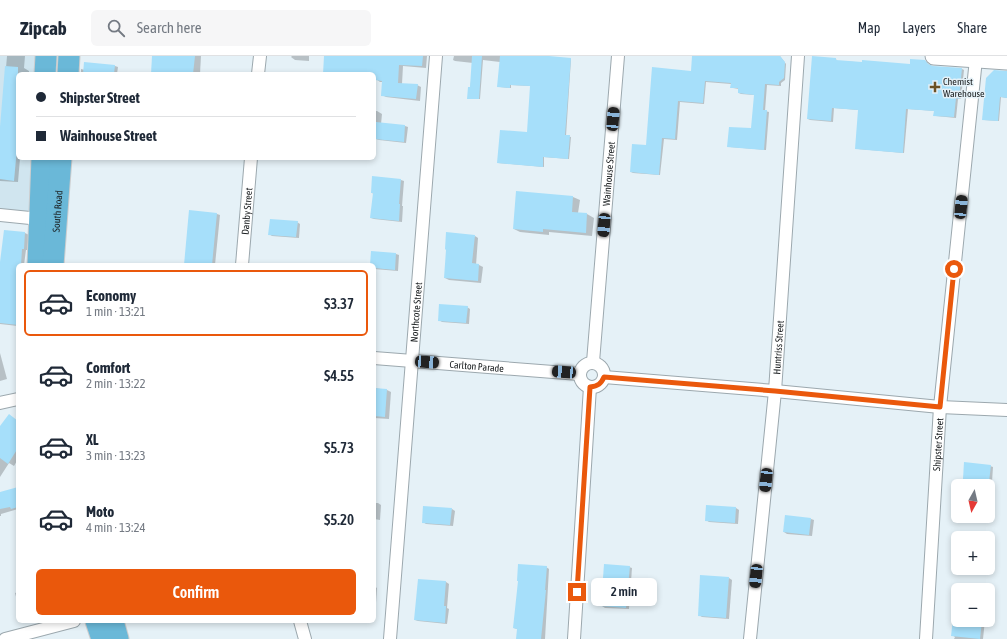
<!DOCTYPE html>
<meta charset="utf-8">
<style>
body{margin:0;font-family:"Asap Condensed",sans-serif;background:#f6f6f7;color:#1f2937;height:100vh;display:flex;flex-direction:column;font-size:15px;white-space:nowrap}
*{box-sizing:border-box;margin:0}
p{font-size:13px;color:#747a83}
.icon{flex:none;width:22px;height:22px;fill:none;stroke:currentColor;stroke-width:2;stroke-linecap:round;stroke-linejoin:round}
.map{position:relative;flex:1;overflow:hidden}
.drawer{position:absolute;left:16px;top:207px;width:360px;height:360px;display:flex;flex-direction:column;background:#fff;border-radius:6px;box-shadow:0 2px 6px #0003}
.drawer>*{flex:none}
.banner{position:absolute;left:16px;top:16px;width:360px;height:88px;border-radius:6px;box-shadow:0 2px 6px #0003;display:grid;align-content:center;height:88px;padding:0 20px;background:#fff}
.needle{width:26px;rotate:188deg}
.tools{position:absolute;left:951px;top:423px;display:grid;gap:8px}
.tools a{display:grid;place-items:center;width:44px;height:44px;border-radius:6px;background:#fff;box-shadow:0 2px 6px #0003;font-size:20px}
.end{position:absolute;width:18px;height:18px;margin:-9px;border:5px solid #ea580c;background:#fff;box-shadow:0 0 0 2px #fff}
.from{border-radius:50%}
.bubble{position:absolute;height:28px;border-radius:6px;background:#fff;box-shadow:0 2px 6px #0003;font-size:13px;font-weight:600;line-height:28px;text-align:center}
.car{position:absolute;width:12px;height:24px;margin:-12px -6px;border-radius:5px;box-shadow:0 0 3px 1px #0007;background:linear-gradient(#222 24%,#8ab4d8 0 40%,#222 0 76%,#8ab4d8 0 86%,#222 0)}
.banner b{display:flex;align-items:center;gap:14px;height:38px;font-size:15px}
.banner b+b{border-top:1px solid #e0e1e3}
.banner i{width:10px;height:10px;background:#1f2937}
ul{padding:7px 0 0;list-style:none}
li{display:flex;align-items:center;gap:12px;height:66px;margin:0 8px 6px;padding:0 12px;border:2px solid transparent;border-radius:6px}
li div{flex:1}
li b{display:block;font-size:15px}
li em{font-style:normal;font-weight:600}
li.on{border-color:#ea580c}
li>.icon{width:36px;height:36px;stroke-width:1.5}
.cta{display:flex;gap:8px;margin-top:auto;padding:8px 20px}
.cta a{flex:1;height:46px;border-radius:6px;background:#ea580c;color:#fff;font-size:16px;font-weight:600;line-height:46px;text-align:center}
header{display:flex;align-items:center;gap:24px;box-sizing:border-box;height:56px;padding:0 20px;background:#fff;border-bottom:1px solid #e0e1e3}
header strong{font-size:19px}
nav{display:flex;gap:22px;margin-inline-start:auto;font-size:14px}
.search{width:280px;height:36px;background:#f6f6f7;display:flex;align-items:center;gap:10px;box-sizing:border-box;padding:0 14px;border-radius:6px;color:#747a83;font-size:15px}
.map>svg:first-child{display:block}
.built{fill:#d0e5ef}
.shadow{fill:#0003}
.building{fill:#a6dffa}
.lines{fill:none;stroke-linecap:round;stroke-linejoin:round}
.minor-casing{stroke:#9ca8ae;stroke-width:14}
.secondary-casing{stroke:#9ca8ae;stroke-width:19}
.trunk-casing{stroke:#cccdce;stroke-width:23}
.minor{stroke:#fff;stroke-width:12}
.secondary{stroke:#fff;stroke-width:17}
.trunk{stroke:#6ab8d8;stroke-width:21}
.route{stroke:#ea580c;stroke-width:5}
.poi-dot{fill:#6c5123;stroke:#e5f1f7;stroke-width:1.5}
.labels{text-anchor:middle;dominant-baseline:central;stroke-width:3;stroke-linejoin:round;paint-order:stroke}
.poi-label{font-size:10px;fill:#191d1f;stroke:#e5f1f7;text-anchor:start}
.street-label{font-size:10px;fill:#191d1f;stroke:#e5f1f7}
</style>
<header>
<strong>Zipcab</strong>
<div class="search"><svg class="icon" aria-label="search" viewBox="0 0 24 24"><circle cx="10" cy="10" r="6"/><path d="M15 15l6 6"/></svg>Search here</div>
<nav><a>Map</a><a>Layers</a><a>Share</a></nav>
</header>
<div class="map">
<svg width="1007" height="583" viewBox="0 0 1007 583">
<rect width="100%" height="100%" fill="#e5f1f7"/>
<!-- built -->
<path class="built" d="M0 0H46L45 18H18V102H42L40 163 0 159Z"/>
<!-- shadow -->
<g class="shadow">
<path d="M7 0H25L24 12 29 15V18H18V102H20L18 126 0 125V83Z"/>
<path d="M153 0H201L200 18H152Z"/>
<path d="M292 0H309V5L295 4 291 1Z"/>
<path d="M325 0H427L426 12 403 10 402 28 417 29 421 31 420 45 386 41 382 39 383 26H380L376 23H374V18H325Z"/>
<path d="M454 0H536L571 3 566 80 571 81 569 103 544 101V111L498 107 528 77 531 30 511 29V32L500 31V6L483 4 480 43H469L473 7 455 5 453 4Z"/>
<path d="M693 0H780L786 8 785 24 781 27V30L767 29 765 55 769 56 766 94 730 91 752 74 755 39 741 38 739 37V33L733 32 731 31V28L706 26 704 48 680 46 677 84 664 83 660 119 633 117 631 116 692 16Z"/>
<path d="M836 3 837 5 911 9 925 5 930 10 933 11 962 13 964 14 961 43H958L956 62 936 60 934 59 935 55 908 53 904 97 858 93 856 92 859 54 834 52 833 66 810 64 808 63Z"/>
<path d="M115 10 118 11 117 18H81V13L85 14Z"/>
<path d="M1007 15V42L1001 41 999 65 984 64Z"/>
<path d="M374 55H377L382 58 381 68 405 70 408 71 406 87 379 84 376 83 377 66H374Z"/>
<path d="M401 124 404 125 402 150H403L402 166 374 163 371 162 374 138 372 137Z"/>
<path d="M517 136 573 141 580 144 578 157 587 158 594 162 592 180 549 176V179L520 176 514 173Z"/>
<path d="M190 155 217 158 220 159 215 209H185Z"/>
<path d="M297 166 300 168 299 182 272 180 269 178Z"/>
<path d="M5 175 25 177 29 179 27 194H26L24 209H18V270L0 268V217Z"/>
<path d="M475 180 478 182 476 209H479L483 211 481 227 449 224 445 222Z"/>
<path d="M372 196 396 198 399 199 398 215 374 213V209H371Z"/>
<path d="M467 251 470 253 469 268 442 266 439 264Z"/>
<path d="M0 297 7 323 0 325Z"/>
<path d="M374 332 387 334 391 336 389 363 374 362Z"/>
<path d="M18 365 17 403H18L14 410 9 407 0 421V372Z"/>
<path d="M965 407 990 410 993 411 990 456H988V430H963Z"/>
<path d="M18 432V453L1 458V460H0V437Z"/>
<path d="M374 447H378L381 449 380 464 374 463Z"/>
<path d="M736 452 739 454 738 468 709 466 706 464Z"/>
<path d="M452 453 455 455 453 470 426 468 423 466Z"/>
<path d="M811 463 814 464 812 480 787 478 784 476Z"/>
<path d="M546 511 549 513 545 583H517V573L514 572Z"/>
<path d="M629 511 632 512 629 553 605 552 602 550Z"/>
<path d="M729 522 732 524 729 563 702 561 699 559Z"/>
<path d="M419 524 446 526 449 528 447 552 449 553 447 568 418 565 415 564Z"/>
<path d="M374 530 377 532 376 547 374 546Z"/>
<path d="M18 536V548L15 537Z"/>
<path d="M955 543H958V564H985L983 583H954L955 581 952 579Z"/>
</g>
<!-- building -->
<g class="building">
<path d="M152 0H195L193 18H151Z"/>
<path d="M324 0H423L422 10 399 9 398 27 418 28 416 43 381 40 382 25 375 24V18H323Z"/>
<path d="M472 0H482L479 43H467L468 31H470Z"/>
<path d="M500 0H549L571 2 565 79H570L568 103 543 101V111L497 107 500 74 527 76 530 30 510 29V32L497 31Z"/>
<path d="M692 0H780L785 6 784 22 779 26V29L765 28 763 54H767L764 94 727 91 729 71 751 72 754 39 738 37V32H730L731 27 705 25 703 47 678 45 675 83 662 82 659 119 630 116 632 88 646 89 652 11 691 15Z"/>
<path d="M812 0 836 2V4L862 6V4L910 8V3L925 4 928 8 933 10 962 12 959 43 956 42 954 61 933 60 934 55 906 53 903 97 855 93 858 54 832 52 831 65 807 63Z"/>
<path d="M84 6 115 9 114 18H83Z"/>
<path d="M5 10 18 11V81L14 125 0 123V71Z"/>
<path d="M994 14 1007 15V42L1000 41 998 65 982 64 986 22Z"/>
<path d="M376 66 405 69 404 86 375 83Z"/>
<path d="M372 120 401 123 399 148H400L399 165 370 162 373 137H371Z"/>
<path d="M516 135 573 140 572 156 587 157 586 177 543 173V176L513 173Z"/>
<path d="M189 154 217 157 212 209H184Z"/>
<path d="M270 163 298 165 296 181 268 179Z"/>
<path d="M4 174 25 176 24 193H22L21 209H18V269L0 267V206Z"/>
<path d="M446 176 475 179 472 207 479 208 478 225 444 222 446 194 445 193Z"/>
<path d="M371 195 396 197 395 214 374 212V209H370Z"/>
<path d="M439 248 468 250 466 267 438 265Z"/>
<path d="M374 332 387 333 385 361 374 360Z"/>
<path d="M9 358 18 365V392L8 408 0 402V370Z"/>
<path d="M964 406 991 409 989 426 963 423Z"/>
<path d="M18 431V451L11 453 10 451 0 453V436Z"/>
<path d="M706 449 736 451 735 467 705 465Z"/>
<path d="M423 450 452 452 450 469 422 467Z"/>
<path d="M785 459 811 462 809 479 783 476Z"/>
<path d="M518 508 547 510 545 534H546L541 583H516L517 573 513 572 518 525H517Z"/>
<path d="M604 508 630 510 626 552 601 550Z"/>
<path d="M700 519 729 521 726 562 698 560Z"/>
<path d="M418 523 446 525 444 550H446L445 567 414 564Z"/>
<path d="M953 563 982 565 980 583 951 580Z"/>
</g>
<g class="lines">
<defs>
<g id="minor">
<path d="M258 18 260 0"/>
<path d="M0 159 40 163"/>
<path id="s1" d="M242 209 251 102"/>
<path id="s2" d="M374 302 579 318"/>
<path id="s3" d="M593 306 618 0"/>
<circle cx="592" cy="319" r="12"/>
<path d="M604 321 775 335 940 351 1007 354"/>
<path d="M0 347 18 343"/>
<path d="M300 565 305 583"/>
<path d="M5 583 74 565"/>
<path id="s4" d="M390 583 436 0"/>
<path d="M574 583 590 331"/>
<path id="s5" d="M750 583 775 335 798 0"/>
<path id="s6" d="M926 583 940 351 976 3"/>
</g>
<path id="secondary" d="M934 0 1007 5"/>
<g id="trunk">
<path d="M45 18 46 0"/>
<path d="M68 18 69 0"/>
<path d="M38 209 42 102"/>
<path id="s7" d="M53 209 61 102"/>
<path d="M96 565 102 583"/>
<path d="M113 565 118 583"/>
</g>
</defs>
<!-- minor casing -->
<use href="#minor" class="minor-casing"/>
<!-- secondary casing -->
<use href="#secondary" class="secondary-casing"/>
<!-- trunk casing -->
<use href="#trunk" class="trunk-casing"/>
<!-- minor -->
<use href="#minor" class="minor"/>
<!-- secondary -->
<use href="#secondary" class="secondary"/>
<!-- trunk -->
<use href="#trunk" class="trunk"/>
</g>
<g class="lines">
<!-- route -->
<path class="route" d="M577 536 590 331C598 330 601 328 604 321L775 335 940 351 954 213"/>
</g>
<!-- markers -->
<path class="poi-dot" d="M933 25h4v4h4v4h-4v4h-4v-4h-4v-4h4z"/>
<g class="labels">
<!-- poi labels -->
<g class="poi-label">
<text x="943" y="25">Chemist<tspan x="943" dy="12">Warehouse</tspan></text>
</g>
<!-- street labels -->
<g class="street-label">
<text stroke="none"><textPath href="#s3" startOffset="189">Wainhouse Street</textPath></text>
<text stroke="none"><textPath href="#s7" startOffset="54">South Road</textPath></text>
<text stroke="none"><textPath href="#s1" startOffset="54">Danby Street</textPath></text>
<text stroke="none"><textPath href="#s4" startOffset="328">Northcote Street</textPath></text>
<text stroke="none"><textPath href="#s5" startOffset="293">Huntriss Street</textPath></text>
<text stroke="none"><textPath href="#s2" startOffset="103">Carlton Parade</textPath></text>
<text stroke="none"><textPath href="#s6" startOffset="195">Shipster Street</textPath></text>
</g>
</g>
</svg>
<div class="tools">
<a><svg class="needle" viewBox="-14 -14 28 28"><path d="M0-13l5 13h-10z" fill="#e53935"/><path d="M0 13l5-13h-10z" fill="#747a83"/></svg></a>
<a>+</a>
<a>−</a>
</div>
<i class="end from" style="left:954px;top:213px"></i>
<i class="end" style="left:577px;top:536px"></i>
<div class="bubble" style="left:591px;top:522px;width:66px">2 min</div>
<i class="car" style="left:613px;top:63px;rotate:5deg"></i>
<i class="car" style="left:961px;top:151px;rotate:6deg"></i>
<i class="car" style="left:604px;top:169px;rotate:185deg"></i>
<i class="car" style="left:427px;top:306px;rotate:94deg"></i>
<i class="car" style="left:564px;top:316px;rotate:274deg"></i>
<i class="car" style="left:766px;top:424px;rotate:186deg"></i>
<i class="car" style="left:756px;top:520px;rotate:186deg"></i>
<div class="banner">
<b><i class="from"></i>Shipster Street</b>
<b><i></i>Wainhouse Street</b>
</div>
<section class="drawer">
<ul>
<li class="on"><svg class="icon" aria-label="car" viewBox="0 0 24 24"><path d="M5 17H2v-5l4-1 3-4h7l3 4 3 1v5h-3M9 17h6M6 11h13"/><circle cx="7" cy="17" r="2"/><circle cx="17" cy="17" r="2"/></svg><div><b>Economy</b><p>1 min · 13:21</p></div><em>$3.37</em></li>
<li><svg class="icon" aria-label="car" viewBox="0 0 24 24"><path d="M5 17H2v-5l4-1 3-4h7l3 4 3 1v5h-3M9 17h6M6 11h13"/><circle cx="7" cy="17" r="2"/><circle cx="17" cy="17" r="2"/></svg><div><b>Comfort</b><p>2 min · 13:22</p></div><em>$4.55</em></li>
<li><svg class="icon" aria-label="car" viewBox="0 0 24 24"><path d="M5 17H2v-5l4-1 3-4h7l3 4 3 1v5h-3M9 17h6M6 11h13"/><circle cx="7" cy="17" r="2"/><circle cx="17" cy="17" r="2"/></svg><div><b>XL</b><p>3 min · 13:23</p></div><em>$5.73</em></li>
<li><svg class="icon" aria-label="car" viewBox="0 0 24 24"><path d="M5 17H2v-5l4-1 3-4h7l3 4 3 1v5h-3M9 17h6M6 11h13"/><circle cx="7" cy="17" r="2"/><circle cx="17" cy="17" r="2"/></svg><div><b>Moto</b><p>4 min · 13:24</p></div><em>$5.20</em></li>
</ul>
<div class="cta"><a>Confirm</a></div>
</section>
</div>
